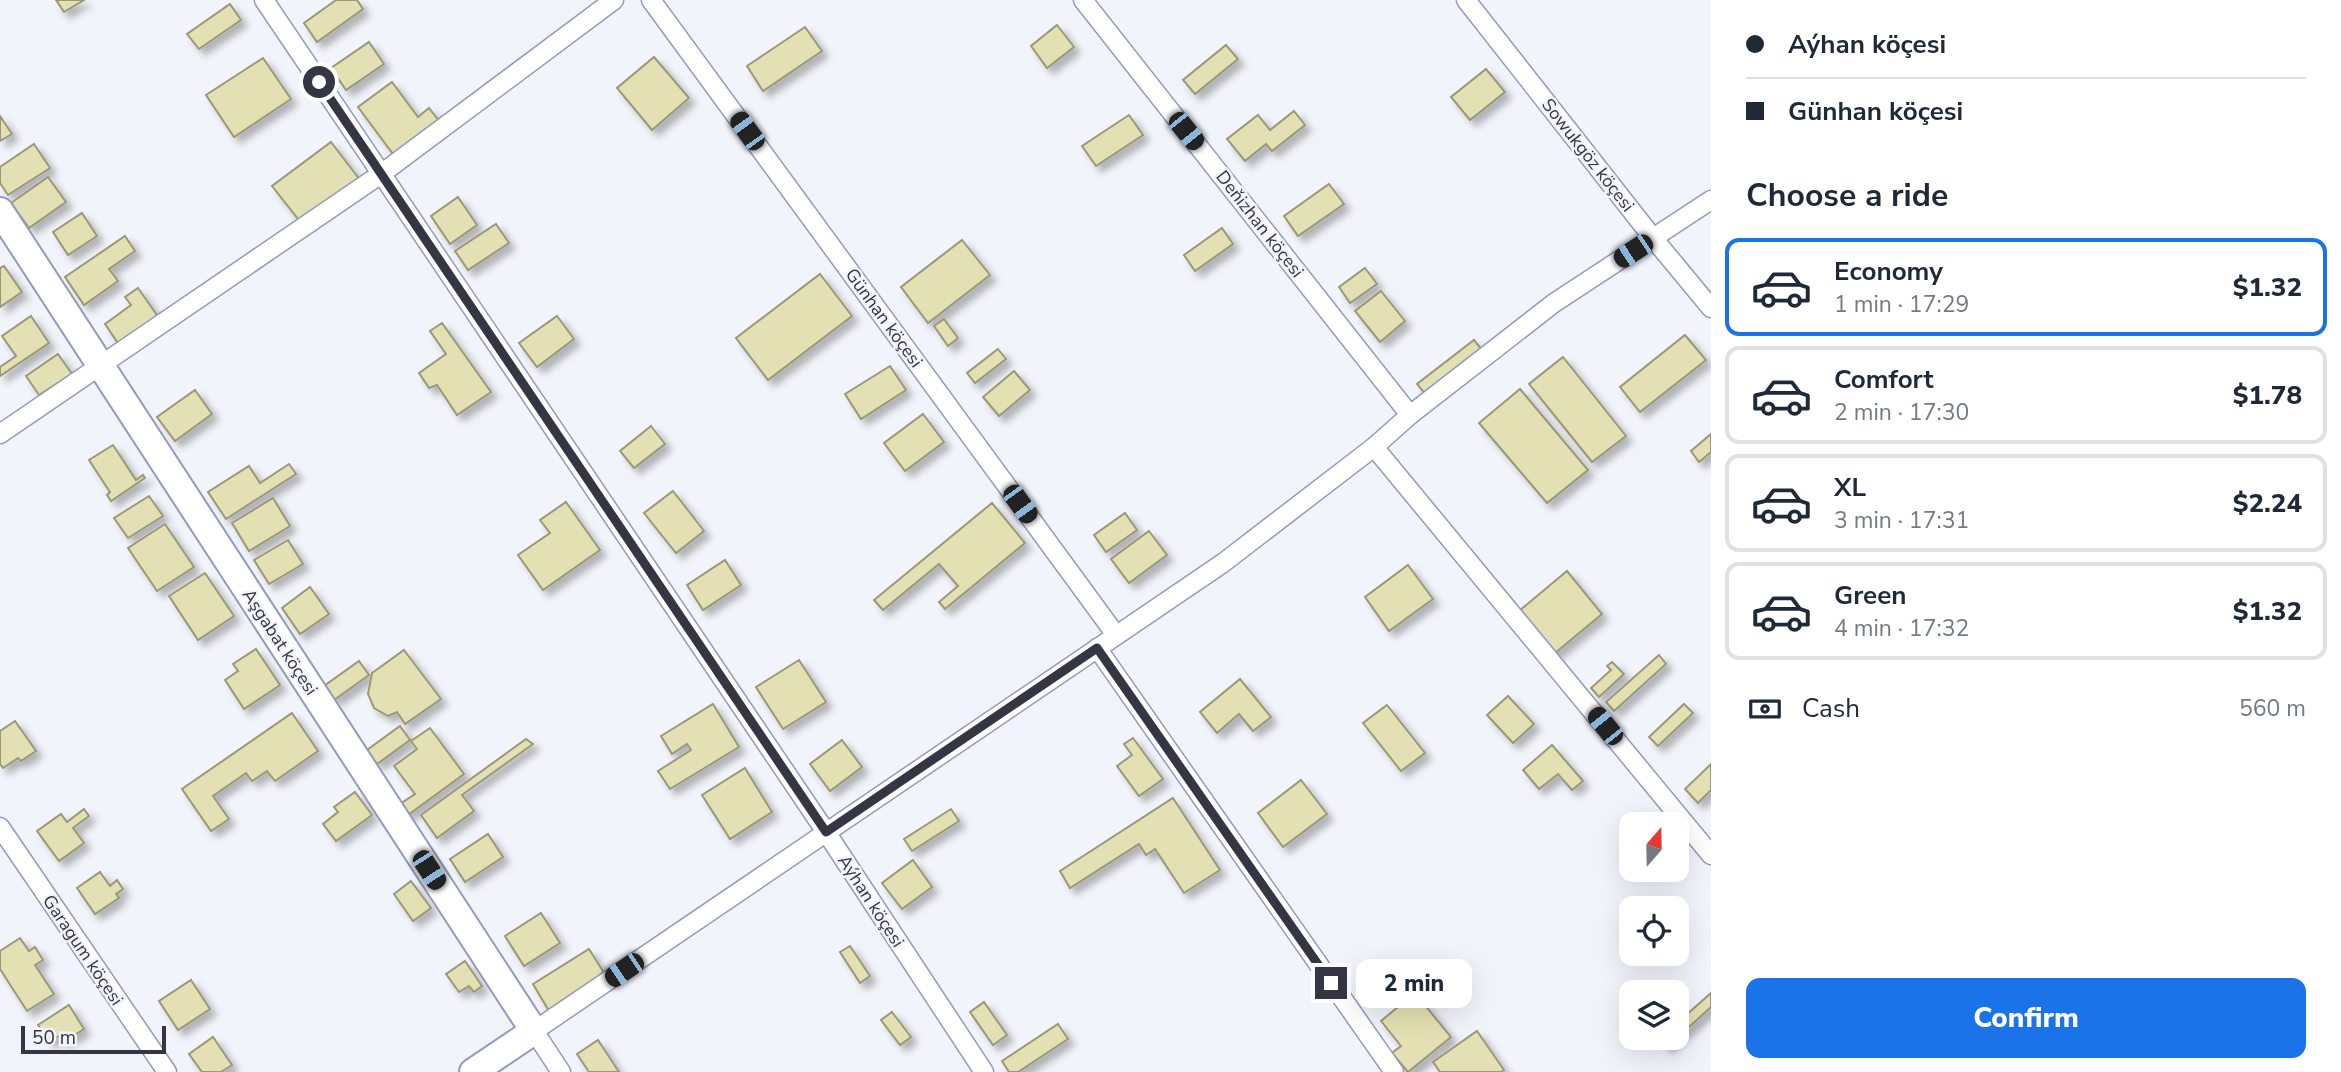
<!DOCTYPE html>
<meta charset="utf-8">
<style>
body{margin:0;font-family:"Nunito Sans",sans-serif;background:#f6f6f7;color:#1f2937;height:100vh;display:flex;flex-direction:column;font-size:26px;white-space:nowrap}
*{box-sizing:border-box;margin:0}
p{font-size:23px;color:#747a83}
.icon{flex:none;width:38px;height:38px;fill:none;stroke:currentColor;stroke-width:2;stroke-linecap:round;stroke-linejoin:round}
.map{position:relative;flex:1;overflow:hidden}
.details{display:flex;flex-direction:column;background:#fff;width:630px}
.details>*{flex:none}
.top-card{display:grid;align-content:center;height:154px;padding:0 35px;background:#fff}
.needle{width:46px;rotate:20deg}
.controls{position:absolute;left:1619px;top:812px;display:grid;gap:14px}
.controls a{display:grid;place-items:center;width:70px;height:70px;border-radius:14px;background:#fff;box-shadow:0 7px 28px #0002;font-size:35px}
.scale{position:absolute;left:21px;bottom:18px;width:145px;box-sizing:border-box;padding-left:7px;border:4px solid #343644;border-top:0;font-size:19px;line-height:24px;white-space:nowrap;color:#343644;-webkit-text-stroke:5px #f2f4fb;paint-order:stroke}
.end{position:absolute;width:32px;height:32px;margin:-16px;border:9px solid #343644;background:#fff;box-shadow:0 0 0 4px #fff}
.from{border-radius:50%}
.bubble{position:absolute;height:49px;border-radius:14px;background:#fff;box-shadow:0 7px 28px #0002;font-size:23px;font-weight:800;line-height:49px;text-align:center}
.car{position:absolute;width:21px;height:42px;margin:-21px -10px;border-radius:9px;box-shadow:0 0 5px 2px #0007;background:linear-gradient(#222 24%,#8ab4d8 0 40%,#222 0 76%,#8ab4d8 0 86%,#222 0)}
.top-card b{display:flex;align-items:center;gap:24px;height:66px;font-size:26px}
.top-card b+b{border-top:2px solid #e0e1e3}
.top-card i{width:18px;height:18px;background:#1f2937}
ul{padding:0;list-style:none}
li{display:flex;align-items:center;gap:21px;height:98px;margin:0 14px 10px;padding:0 21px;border:4px solid #e0e1e3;border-radius:14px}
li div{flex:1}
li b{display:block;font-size:26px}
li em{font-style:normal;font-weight:800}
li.on{border-color:#1a73e8}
li>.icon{width:63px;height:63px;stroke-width:1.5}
h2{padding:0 35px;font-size:32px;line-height:84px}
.pay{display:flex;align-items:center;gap:18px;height:77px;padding:0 35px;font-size:26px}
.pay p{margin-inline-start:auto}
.cta{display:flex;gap:14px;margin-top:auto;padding:14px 35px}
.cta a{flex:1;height:80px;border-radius:14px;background:#1a73e8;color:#fff;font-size:28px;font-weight:800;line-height:80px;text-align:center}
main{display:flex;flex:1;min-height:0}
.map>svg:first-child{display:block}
.building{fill:#e3e1b3;stroke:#9a9876;stroke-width:2;filter:url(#shadow)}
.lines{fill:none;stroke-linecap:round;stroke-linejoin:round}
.street-casing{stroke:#939aba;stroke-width:21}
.secondary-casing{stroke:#939aba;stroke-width:30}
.street{stroke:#fff;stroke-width:18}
.secondary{stroke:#fff;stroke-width:26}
.route{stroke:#343644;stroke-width:9}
.labels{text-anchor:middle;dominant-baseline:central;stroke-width:5;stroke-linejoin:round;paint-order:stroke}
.street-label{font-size:18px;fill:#343644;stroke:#f2f4fb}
</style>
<main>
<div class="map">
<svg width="1711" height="1072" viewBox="0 0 1711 1072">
<defs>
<filter id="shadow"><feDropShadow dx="6" dy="6" stdDeviation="3.5" flood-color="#0004"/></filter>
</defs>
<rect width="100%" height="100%" fill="#f2f4fb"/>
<!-- building -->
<g class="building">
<path d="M56 0H84L64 12Z"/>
<path d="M336 0H357L363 9 317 42 304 23Z"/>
<path d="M230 4 241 20 199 49 187 34Z"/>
<path d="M1057 25 1074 47 1047 68 1031 46Z"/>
<path d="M805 27 822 51 763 91 747 66Z"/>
<path d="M369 42 384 64 346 90 331 68Z"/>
<path d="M1226 45 1238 59 1195 94 1183 80Z"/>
<path d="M654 57 689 98 652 130 617 88Z"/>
<path d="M263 58 291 99 234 137 206 95Z"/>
<path d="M1486 69 1505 92 1470 120 1451 97Z"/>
<path d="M392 82 418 117 429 108 439 121 393 154 358 107Z"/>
<path d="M1294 111 1305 125 1272 151 1266 144 1245 161 1227 139 1258 115 1270 130Z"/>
<path d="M1129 115 1143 135 1096 166 1082 146Z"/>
<path d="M0 116 12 134 0 141Z"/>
<path d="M331 142 360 180 302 224 272 186Z"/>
<path d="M34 144 50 168 8 195 0 183V167Z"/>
<path d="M48 177 66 202 29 228 11 203Z"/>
<path d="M1329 184 1344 204 1298 236 1284 216Z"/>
<path d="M458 197 477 225 450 244 431 216Z"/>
<path d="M82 213 97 236 68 255 53 232Z"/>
<path d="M496 224 509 243 468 270 455 251Z"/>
<path d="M1222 228 1233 244 1195 271 1184 255Z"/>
<path d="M125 236 135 251 109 269 118 281 84 305 65 277Z"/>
<path d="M962 240 990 275 928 323 901 287Z"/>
<path d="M4 266 22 292 0 307V268Z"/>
<path d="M1365 268 1377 284 1350 303 1339 287Z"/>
<path d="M820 274 852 316 768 380 736 338Z"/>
<path d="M138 288 159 318 120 346 105 324 131 305 125 297Z"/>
<path d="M1381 291 1405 321 1380 342 1355 311Z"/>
<path d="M31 316 49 343 0 376V367L16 356 2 336Z"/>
<path d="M557 316 574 339 537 367 519 343Z"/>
<path d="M944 319 958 338 948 346 934 326Z"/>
<path d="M442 323 491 392 457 415 437 385 429 388 419 373 446 354 430 331Z"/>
<path d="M1685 335 1706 360 1640 412 1620 387Z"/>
<path d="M1474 340 1483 351 1426 395 1417 384Z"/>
<path d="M998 349 1006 359 975 383 967 373Z"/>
<path d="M58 354 72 374 39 395 26 376Z"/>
<path d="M1563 357 1626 436 1592 462 1529 384Z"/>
<path d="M890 366 906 390 861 419 845 394Z"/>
<path d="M1014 371 1030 390 999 416 983 397Z"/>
<path d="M1520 389 1588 470 1547 503 1479 423Z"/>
<path d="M195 390 212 414 175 441 157 417Z"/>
<path d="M923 414 944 442 905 471 884 443Z"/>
<path d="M651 426 665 444 634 468 620 451Z"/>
<path d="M1711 434V452L1699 462 1691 451Z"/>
<path d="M113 445 136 480 143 475 145 478 111 501 107 495 110 492 89 460Z"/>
<path d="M289 464 296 474 226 519 208 492 249 466 260 483Z"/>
<path d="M673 491 704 531 676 553 644 513Z"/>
<path d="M149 496 163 516 128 538 114 518Z"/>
<path d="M273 498 290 526 249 551 232 523Z"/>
<path d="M566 502 600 550 543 590 518 555 550 533 540 520Z"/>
<path d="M992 503 1025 543 945 609 939 602 958 586 939 564 883 610 874 600Z"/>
<path d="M1125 513 1137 530 1106 552 1094 535Z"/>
<path d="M165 524 194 567 157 591 128 548Z"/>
<path d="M1149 531 1167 555 1129 583 1111 559Z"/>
<path d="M288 540 303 564 269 584 254 560Z"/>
<path d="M725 560 741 585 703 610 687 585Z"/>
<path d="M1408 565 1433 599 1389 631 1365 597Z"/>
<path d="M1567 571 1602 614 1549 658 1513 616Z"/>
<path d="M205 573 234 616 198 640 169 596Z"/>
<path d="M310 587 329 614 300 634 282 608Z"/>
<path d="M256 649 280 685 244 709 225 680 238 671 233 664Z"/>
<path d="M404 650 441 699 405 724 397 712 388 716 374 708 368 694 372 673Z"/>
<path d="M1659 655 1666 664 1614 711 1606 702Z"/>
<path d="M799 660 826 702 783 729 756 687Z"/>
<path d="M359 661 369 675 334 700 324 686Z"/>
<path d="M1612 662 1624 674 1599 697 1591 688 1611 670 1607 666Z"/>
<path d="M1240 679 1271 717 1253 731 1239 714 1217 733 1200 712Z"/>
<path d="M1508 696 1534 724 1513 743 1487 715Z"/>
<path d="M713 704 739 747 670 789 658 771 691 750 687 744 672 754 661 736Z"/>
<path d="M1684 704 1693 713 1658 746 1649 737Z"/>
<path d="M1387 705 1425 753 1401 771 1363 723Z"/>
<path d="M292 713 318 751 275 781 267 771 252 781 246 773 213 796 229 819 211 831 182 789Z"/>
<path d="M15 721 36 751 21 761 18 758 3 768 0 764V731Z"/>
<path d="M400 726 410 740 377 764 367 750Z"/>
<path d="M430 728 464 774 408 815 400 804 415 794 394 766 417 749 411 741Z"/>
<path d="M1133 738 1163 779 1139 796 1117 766 1132 755 1124 744Z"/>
<path d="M526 739 533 744 462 795 474 811 437 838 421 815Z"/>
<path d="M842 740 862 767 830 791 810 764Z"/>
<path d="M1552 745 1583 781 1572 790 1558 774 1539 789 1523 770Z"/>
<path d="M1711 764V790L1698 803 1685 789Z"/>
<path d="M745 768 772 812 730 839 702 795Z"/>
<path d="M1301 780 1327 814 1283 847 1258 813Z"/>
<path d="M355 792 372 815 336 841 323 824 338 812 334 807Z"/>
<path d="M1173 798 1220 870 1184 893 1155 849 1146 855 1139 844 1070 888 1060 871Z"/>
<path d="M84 809 89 816 73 828 84 843 59 861 37 831 61 814 67 822Z"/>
<path d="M951 809 959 821 912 851 904 839Z"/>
<path d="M488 834 503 857 465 882 450 859Z"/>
<path d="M913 860 932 887 902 909 882 883Z"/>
<path d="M100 872 110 886 117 880 123 889 116 894 119 898 95 914 77 888Z"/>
<path d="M411 881 431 908 413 921 394 894Z"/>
<path d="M541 913 560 943 524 966 505 936Z"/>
<path d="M20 938 29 951 35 947 43 960 35 965 54 994 27 1011 0 969V951Z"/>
<path d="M850 946 870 976 860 983 840 952Z"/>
<path d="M589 949 606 976 549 1011 533 984Z"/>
<path d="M465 961 482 986 474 992 469 986 459 992 446 974Z"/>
<path d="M191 980 210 1009 178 1030 159 1001Z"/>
<path d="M1415 993 1451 1037 1408 1072 1392 1053 1401 1046 1381 1021Z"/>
<path d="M1711 993V1007L1667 1047 1660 1039 1676 1038V1024Z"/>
<path d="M984 1002 1007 1035 993 1045 970 1012Z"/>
<path d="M69 1005 84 1029 64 1042 59 1036 49 1042 38 1025Z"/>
<path d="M892 1012 911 1037 900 1045 881 1020Z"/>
<path d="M1058 1024 1068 1039 1018 1072H1009L1002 1061Z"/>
<path d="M1477 1031 1504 1070 1501 1072H1440L1433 1062Z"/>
<path d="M213 1037 232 1065 221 1072H202L189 1054Z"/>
<path d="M598 1040 619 1072H589L577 1054Z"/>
</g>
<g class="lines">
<defs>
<g id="street">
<path d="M264 0 826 832 984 1072"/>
<path d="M651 0 1116 635"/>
<path d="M1083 0 1410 415"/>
<path d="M1466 0 1653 238 1711 308"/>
<path d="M0 434 381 174 614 0"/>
<path d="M1374 447 1711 855"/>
<path d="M1097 648 1394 1072"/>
<path d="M0 827 167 1072"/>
<path d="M561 1072 534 1031 1223 563 1374 447 1410 415 1554 303 1711 200"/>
</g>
<path id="secondary" d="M0 211 534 1031 473 1072"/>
</defs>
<!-- street casing -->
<use href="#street" class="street-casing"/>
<!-- secondary casing -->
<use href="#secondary" class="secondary-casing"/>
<!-- street -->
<use href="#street" class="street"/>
<!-- secondary -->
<use href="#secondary" class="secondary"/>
</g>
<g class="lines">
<!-- route -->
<path class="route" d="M319 82 826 832 1097 648 1331 983"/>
</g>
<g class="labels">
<!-- street labels -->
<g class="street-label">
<text transform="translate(1588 155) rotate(52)">Sowukgöz köçesi</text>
<text transform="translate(1260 224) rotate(52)">Deňizhan köçesi</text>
<text transform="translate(884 318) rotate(54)">Günhan köçesi</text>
<text transform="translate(280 642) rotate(57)">Aşgabat köçesi</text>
<text transform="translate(871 901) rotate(57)">Aýhan köçesi</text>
<text transform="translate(83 950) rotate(56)">Garagum köçesi</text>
</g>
</g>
</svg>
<div class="controls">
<a><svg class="needle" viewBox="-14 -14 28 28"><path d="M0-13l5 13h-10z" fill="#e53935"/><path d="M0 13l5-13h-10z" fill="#747a83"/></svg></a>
<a><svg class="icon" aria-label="locate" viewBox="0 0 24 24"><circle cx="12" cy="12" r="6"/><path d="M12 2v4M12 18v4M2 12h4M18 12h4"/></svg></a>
<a><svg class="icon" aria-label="layers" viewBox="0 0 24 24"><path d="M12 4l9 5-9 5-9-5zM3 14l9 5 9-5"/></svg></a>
</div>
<div class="scale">50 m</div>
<i class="end from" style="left:319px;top:82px"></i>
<i class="end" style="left:1331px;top:983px"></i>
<div class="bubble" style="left:1356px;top:959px;width:116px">2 min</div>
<i class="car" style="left:747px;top:131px;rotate:324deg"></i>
<i class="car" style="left:1186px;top:131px;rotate:141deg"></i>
<i class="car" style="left:1633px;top:251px;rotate:237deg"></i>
<i class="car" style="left:1020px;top:504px;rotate:144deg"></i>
<i class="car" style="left:1605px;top:726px;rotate:321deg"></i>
<i class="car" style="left:429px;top:870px;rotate:147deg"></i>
<i class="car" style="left:624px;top:970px;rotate:236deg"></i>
</div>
<section class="details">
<div class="top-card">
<b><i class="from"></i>Aýhan köçesi</b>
<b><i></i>Günhan köçesi</b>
</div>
<h2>Choose a ride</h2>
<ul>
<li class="on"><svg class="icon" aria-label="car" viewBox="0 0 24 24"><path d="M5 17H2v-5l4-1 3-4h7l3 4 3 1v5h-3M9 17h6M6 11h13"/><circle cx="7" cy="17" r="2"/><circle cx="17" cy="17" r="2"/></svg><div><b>Economy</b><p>1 min · 17:29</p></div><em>$1.32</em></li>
<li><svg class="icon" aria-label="car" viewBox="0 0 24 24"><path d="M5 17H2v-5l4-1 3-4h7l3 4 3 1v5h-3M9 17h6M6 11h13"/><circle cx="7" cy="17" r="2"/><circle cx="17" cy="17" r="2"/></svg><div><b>Comfort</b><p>2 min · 17:30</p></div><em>$1.78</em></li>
<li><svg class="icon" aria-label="car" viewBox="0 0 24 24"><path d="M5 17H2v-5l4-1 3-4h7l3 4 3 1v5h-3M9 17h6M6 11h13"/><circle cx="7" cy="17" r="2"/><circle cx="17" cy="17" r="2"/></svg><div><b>XL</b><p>3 min · 17:31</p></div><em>$2.24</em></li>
<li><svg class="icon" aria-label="car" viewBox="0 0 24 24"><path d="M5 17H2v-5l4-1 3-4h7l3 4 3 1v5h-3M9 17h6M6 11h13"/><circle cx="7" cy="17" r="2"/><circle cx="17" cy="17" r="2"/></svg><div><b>Green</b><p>4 min · 17:32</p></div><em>$1.32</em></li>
</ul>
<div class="pay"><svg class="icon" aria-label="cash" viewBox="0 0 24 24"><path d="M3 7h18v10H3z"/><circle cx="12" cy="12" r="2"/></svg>Cash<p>560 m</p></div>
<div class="cta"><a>Confirm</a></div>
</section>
</main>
